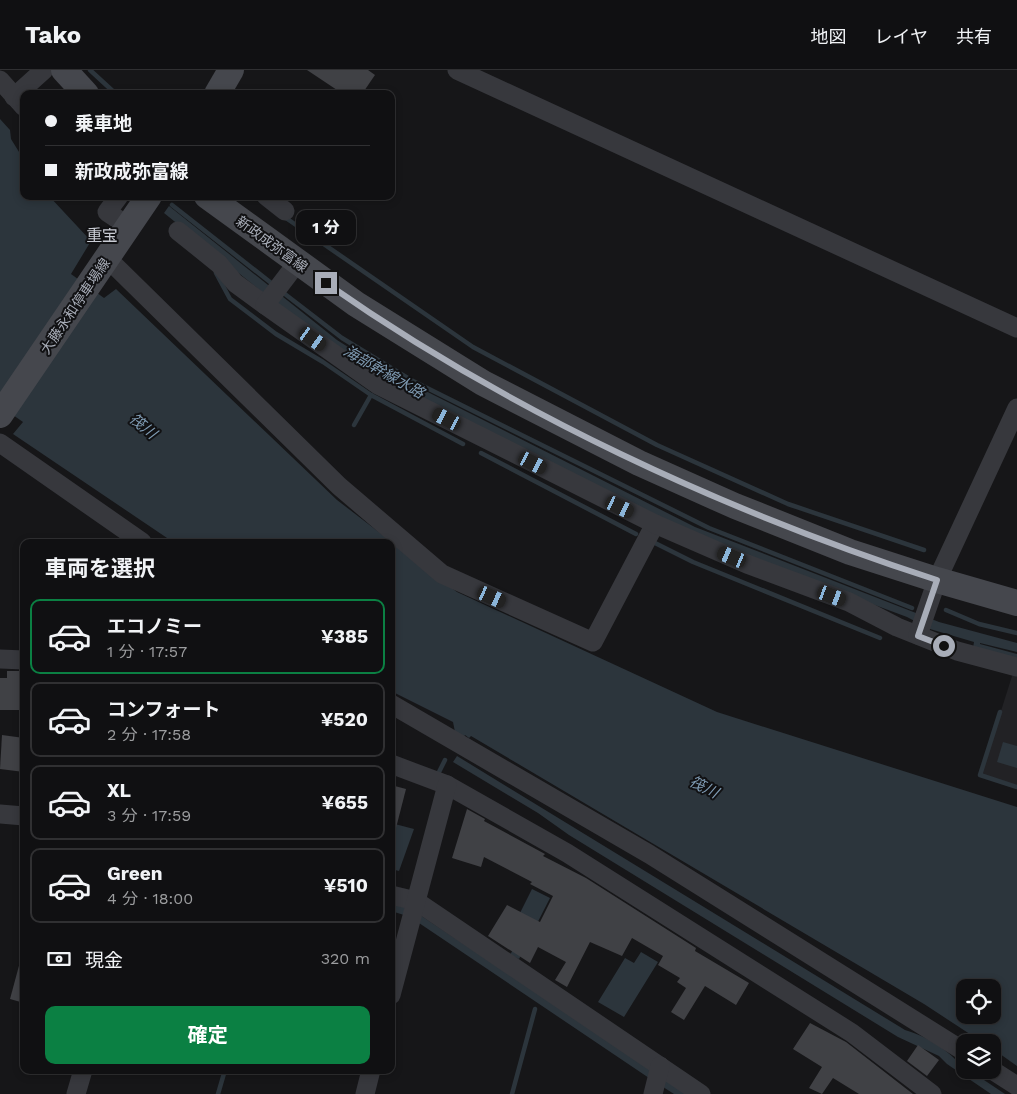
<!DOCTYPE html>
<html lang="ja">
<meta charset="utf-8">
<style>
body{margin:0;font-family:"Work Sans","Noto Sans JP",sans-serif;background:#19191b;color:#f1f3f6;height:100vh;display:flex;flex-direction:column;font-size:19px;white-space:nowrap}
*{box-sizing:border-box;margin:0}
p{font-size:16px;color:#9c9d9f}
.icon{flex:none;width:28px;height:28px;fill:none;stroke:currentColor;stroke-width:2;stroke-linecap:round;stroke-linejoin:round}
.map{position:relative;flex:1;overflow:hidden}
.side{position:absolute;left:20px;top:469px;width:375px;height:535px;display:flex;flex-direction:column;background:#101012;border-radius:10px;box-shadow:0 2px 8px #0003,0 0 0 1px #303032}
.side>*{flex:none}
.banner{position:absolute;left:20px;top:20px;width:375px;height:110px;border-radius:10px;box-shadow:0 2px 8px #0003,0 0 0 1px #303032;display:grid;align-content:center;height:110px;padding:0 25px;background:#101012}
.tools{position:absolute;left:956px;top:909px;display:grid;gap:10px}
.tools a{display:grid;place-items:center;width:45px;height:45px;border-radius:10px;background:#101012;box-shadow:0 2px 8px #0003,0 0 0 1px #303032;font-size:25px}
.end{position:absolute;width:22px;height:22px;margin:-11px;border:6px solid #a8adb8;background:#111;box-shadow:0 0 0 2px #111}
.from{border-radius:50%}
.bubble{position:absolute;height:35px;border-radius:10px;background:#101012;box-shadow:0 2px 8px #0003,0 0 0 1px #303032;font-size:16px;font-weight:700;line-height:35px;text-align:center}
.car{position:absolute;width:15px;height:30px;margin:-15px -8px;border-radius:6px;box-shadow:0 0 4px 1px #0007;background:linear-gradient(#222 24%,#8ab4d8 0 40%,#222 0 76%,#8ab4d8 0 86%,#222 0)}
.banner b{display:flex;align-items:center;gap:18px;height:48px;font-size:19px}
.banner b+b{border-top:1px solid #303032}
.banner i{width:12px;height:12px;background:#f1f3f6}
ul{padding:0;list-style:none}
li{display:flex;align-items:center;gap:15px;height:75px;margin:0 10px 8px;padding:0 15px;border:2px solid #303032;border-radius:10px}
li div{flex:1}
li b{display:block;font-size:19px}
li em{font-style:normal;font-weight:700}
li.current{border-color:#0b8043}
li>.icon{width:45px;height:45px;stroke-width:1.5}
h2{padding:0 25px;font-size:22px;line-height:60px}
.pay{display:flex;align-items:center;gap:12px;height:55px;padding:0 25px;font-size:19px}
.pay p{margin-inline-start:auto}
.primary-button{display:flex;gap:10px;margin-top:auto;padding:10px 25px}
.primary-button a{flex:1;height:58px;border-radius:10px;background:#0b8043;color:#fff;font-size:20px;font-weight:700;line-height:58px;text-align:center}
header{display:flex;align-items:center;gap:30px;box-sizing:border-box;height:70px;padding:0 25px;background:#101012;border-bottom:1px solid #303032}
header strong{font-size:24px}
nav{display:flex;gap:28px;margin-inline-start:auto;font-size:18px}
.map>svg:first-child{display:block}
.built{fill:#222225}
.water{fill:#2c353c;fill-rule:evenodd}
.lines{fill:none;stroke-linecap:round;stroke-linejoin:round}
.stream{stroke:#2c353c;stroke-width:4.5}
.building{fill:#404145}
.minor{stroke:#37383d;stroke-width:19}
.secondary{stroke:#45474d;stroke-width:26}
.route{stroke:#a8adb8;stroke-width:6}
.labels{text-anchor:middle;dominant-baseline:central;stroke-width:4;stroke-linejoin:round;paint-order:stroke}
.street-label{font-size:14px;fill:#a8adb8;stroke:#111113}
.water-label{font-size:15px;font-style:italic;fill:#7f9bb3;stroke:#111113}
.quarter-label{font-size:16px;fill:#c9ccd4;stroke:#111113}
</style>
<header>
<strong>Tako</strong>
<nav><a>地図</a><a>レイヤ</a><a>共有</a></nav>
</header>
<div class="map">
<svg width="1017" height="1024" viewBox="0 0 1017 1024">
<rect width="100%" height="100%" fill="#161618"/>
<!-- built -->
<path class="built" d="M1013 603 1017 604V716L981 704Z"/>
<!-- water -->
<g class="water">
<path d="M0 49 10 60 11 69 24 90V126H49L91 171 71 204 104 228 116 219 337 430 457 522 717 642 1017 737V996L993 979 992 972H982L924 934 471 666 469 668 465 665 463 668 455 662 453 652 391 621V472H173L13 364 23 352 0 336ZM965 918H992V945H965Z"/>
<path d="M169 136 337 270 386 301 695 457 939 552 1017 573V582L980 573V574L1017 584V588L973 578 974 572 930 559 907 547 711 474 382 309 277 234 164 143Z"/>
<path d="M1003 672 1017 676V698L997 692Z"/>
<path d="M457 686 905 960C919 964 935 972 947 982 954 987 958 993 965 997V1000H969L1005 1024H991L947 994 939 986 898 967 569 765 538 743 453 692Z"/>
<path d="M391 753 414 759 399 801 391 799Z"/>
<path d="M532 819 550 828 519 889 510 885 530 848 520 843Z"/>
<path d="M391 832 408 837 689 1024H674L649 1008 419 853 404 845 391 841Z"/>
<path d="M641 882 658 892 624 947 598 932 625 888 634 893Z"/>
</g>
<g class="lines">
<!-- stream -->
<g class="stream">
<path d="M90 0 116 24"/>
<path d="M172 135 275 216"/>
<path d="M283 146 473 277 657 375 788 434 924 480"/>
<path d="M216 203 230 229 276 264 323 292 371 325 463 374"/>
<path d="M281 221 342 268 411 310 709 458 912 538"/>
<path d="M354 355 371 325"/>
<path d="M481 383 636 464"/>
<path d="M653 472 693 492 880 568"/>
<path d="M946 540 979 554 1017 563"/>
<path d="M1000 642 980 705 1017 717"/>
<path d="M439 702 445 690"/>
<path d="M218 1024 225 1000"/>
<path d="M512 1024 535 939"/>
</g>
</g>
<!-- building -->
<g class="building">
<path d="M307 0H368L375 5 362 24H343Z"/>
<path d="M7 601H24V640H0V608H7Z"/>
<path d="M2 665 24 668V702L0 699Z"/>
<path d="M391 715 406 719 396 758H391Z"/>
<path d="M467 739 485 749 484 751 545 784 543 786 586 808 696 878 695 881 749 913 736 935 705 916 684 950 671 942 686 918 677 912 680 908 658 895 663 886 632 868 622 886 590 872 567 917 555 910 566 892 538 877 530 893 488 866 507 835 540 852 553 826 530 814 532 812 484 787 481 797 452 788Z"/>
<path d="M20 892 24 893V933L10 929Z"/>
<path d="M810 953 846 972 913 1024H859L833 1008 822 1024 809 1018 822 997 793 979Z"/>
<path d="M918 975 939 990 927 1006 907 991Z"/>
</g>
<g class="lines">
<!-- minor -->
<g class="minor">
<path d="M457 0 1017 258"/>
<path d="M0 10 24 37"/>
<path d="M14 27 44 0"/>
<path d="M119 126 107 142 128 156"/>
<path d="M266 126 285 141"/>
<path d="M178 161 219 194 235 213 265 235"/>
<path d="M107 188 339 416 442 504 593 572 655 454"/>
<path d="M297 193 265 235 378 315 655 454 747 494 849 532 897 557 957 581 1017 597"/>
<path d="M0 373 142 472"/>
<path d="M918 565 937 510 1017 338"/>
<path d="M0 589 24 590"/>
<path d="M391 634 649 784 965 982"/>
<path d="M391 694 447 715 567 783 852 963 932 1024"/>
<path d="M0 744 24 746"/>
<path d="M391 825 416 831 701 1024"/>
<path d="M391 925 447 715"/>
<path d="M992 1000 1017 1016"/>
<path d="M76 1024 83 1000"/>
<path d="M365 1024 371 1000"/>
<path d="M653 1024 660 996"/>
</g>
<!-- secondary -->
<g class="secondary">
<path d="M64 0 86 24"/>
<path d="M217 24 231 0"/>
<path d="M207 126 356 234 483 313 639 393 735 436 850 482 937 510 1017 533"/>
<path d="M0 345 149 126"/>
</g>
</g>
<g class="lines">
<!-- route -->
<path class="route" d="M326 213C510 342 724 441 937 510L918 566 944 576"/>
</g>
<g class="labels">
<!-- street labels -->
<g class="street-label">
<text transform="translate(272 174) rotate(36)">新政成弥富線</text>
<text transform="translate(75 236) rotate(-56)">大藤永和停車場線</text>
</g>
<!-- water labels -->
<g class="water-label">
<text transform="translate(384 302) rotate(30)">海部幹線水路</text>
<text transform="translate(143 356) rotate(39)">筏川</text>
<text transform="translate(704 717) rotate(27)">筏川</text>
</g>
<!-- quarter labels -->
<g class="quarter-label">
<text x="102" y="165">重宝</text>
</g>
</g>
</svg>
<div class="tools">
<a><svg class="icon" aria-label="locate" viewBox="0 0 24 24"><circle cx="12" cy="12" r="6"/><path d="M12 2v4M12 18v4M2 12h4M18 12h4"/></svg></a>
<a><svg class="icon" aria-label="layers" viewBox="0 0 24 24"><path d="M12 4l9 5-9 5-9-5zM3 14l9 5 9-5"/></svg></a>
</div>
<i class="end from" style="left:944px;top:576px"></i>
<i class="end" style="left:326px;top:213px"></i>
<div class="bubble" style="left:296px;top:140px;width:60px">1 分</div>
<i class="car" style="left:313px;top:269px;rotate:125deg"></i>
<i class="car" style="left:447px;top:349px;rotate:297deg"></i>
<i class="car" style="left:533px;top:393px;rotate:117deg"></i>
<i class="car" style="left:620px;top:437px;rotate:116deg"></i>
<i class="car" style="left:732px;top:487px;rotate:293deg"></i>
<i class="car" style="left:832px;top:526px;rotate:111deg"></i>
<i class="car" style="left:492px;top:527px;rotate:114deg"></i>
<div class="banner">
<b><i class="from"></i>乗車地</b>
<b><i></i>新政成弥富線</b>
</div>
<section class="side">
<h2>車両を選択</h2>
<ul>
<li class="current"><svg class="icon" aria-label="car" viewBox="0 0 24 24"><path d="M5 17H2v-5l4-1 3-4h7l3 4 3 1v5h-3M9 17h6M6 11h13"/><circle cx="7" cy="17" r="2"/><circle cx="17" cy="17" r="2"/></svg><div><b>エコノミー</b><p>1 分 · 17:57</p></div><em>¥385</em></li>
<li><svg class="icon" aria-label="car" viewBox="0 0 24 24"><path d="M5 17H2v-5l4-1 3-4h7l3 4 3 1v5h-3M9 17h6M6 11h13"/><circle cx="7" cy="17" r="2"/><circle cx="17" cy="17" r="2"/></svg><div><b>コンフォート</b><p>2 分 · 17:58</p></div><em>¥520</em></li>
<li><svg class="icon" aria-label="car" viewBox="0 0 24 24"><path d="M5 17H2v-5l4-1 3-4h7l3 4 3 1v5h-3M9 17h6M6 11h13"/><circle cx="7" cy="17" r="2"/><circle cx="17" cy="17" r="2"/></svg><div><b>XL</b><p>3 分 · 17:59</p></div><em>¥655</em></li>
<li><svg class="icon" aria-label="car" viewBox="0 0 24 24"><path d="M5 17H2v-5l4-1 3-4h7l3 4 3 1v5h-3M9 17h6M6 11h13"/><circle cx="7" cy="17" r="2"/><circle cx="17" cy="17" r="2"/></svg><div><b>Green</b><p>4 分 · 18:00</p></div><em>¥510</em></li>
</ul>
<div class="pay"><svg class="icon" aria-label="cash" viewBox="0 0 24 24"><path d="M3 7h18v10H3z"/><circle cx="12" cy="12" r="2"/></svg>現金<p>320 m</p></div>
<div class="primary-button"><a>確定</a></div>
</section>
</div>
